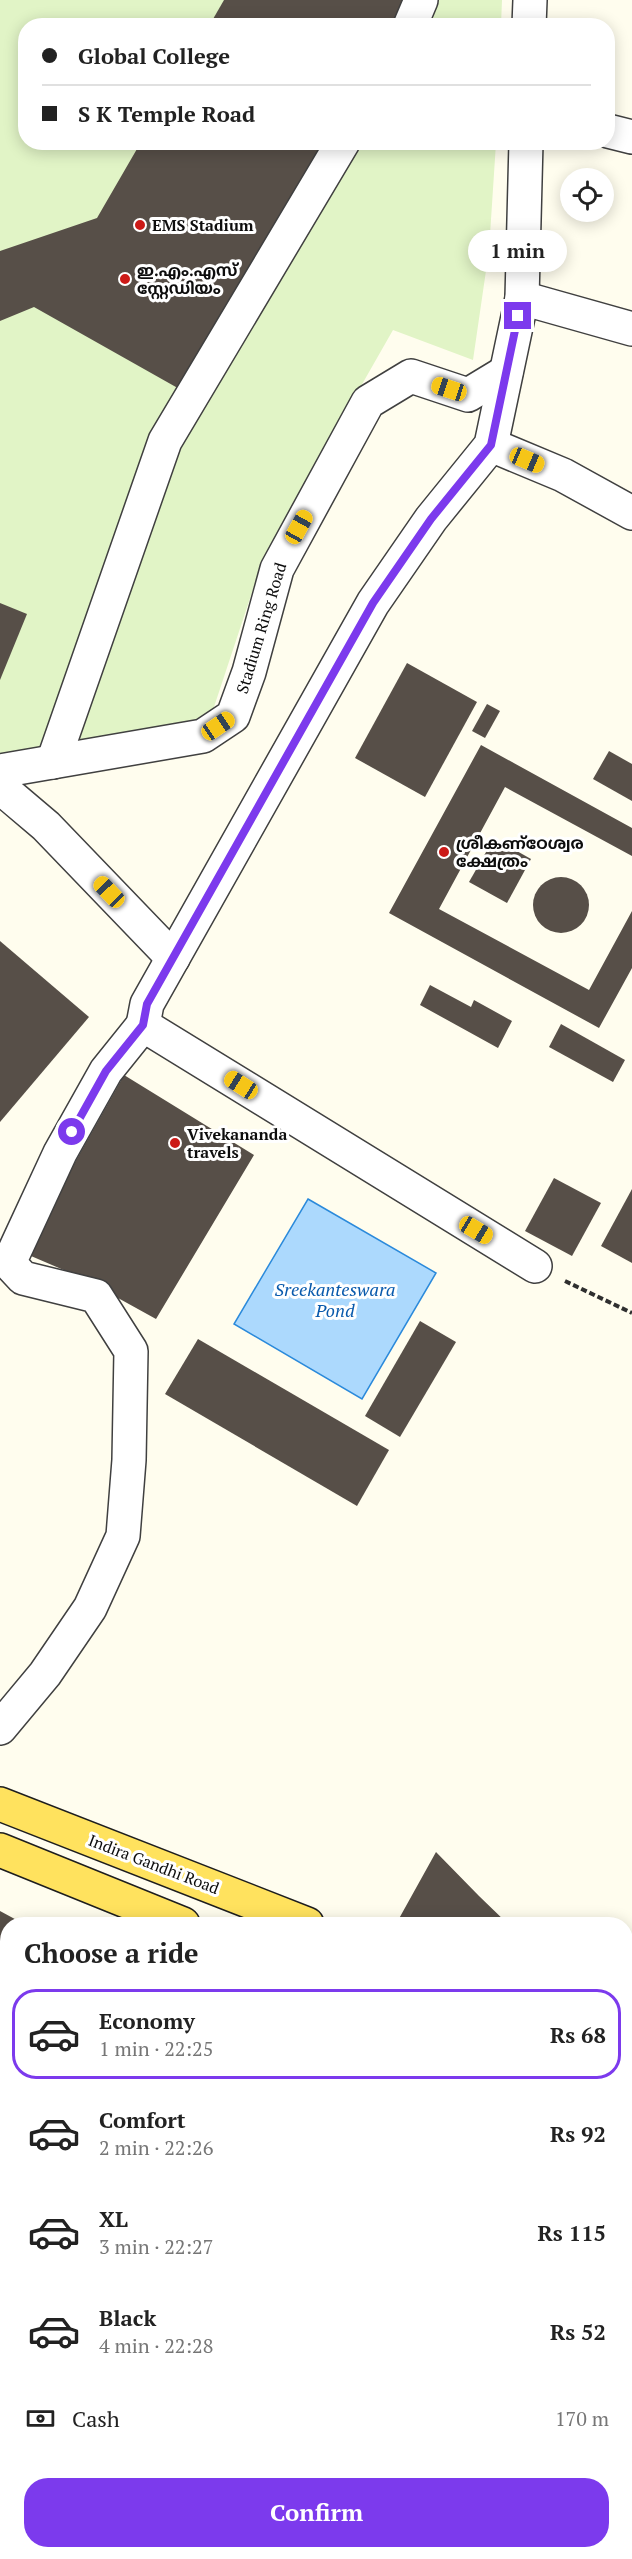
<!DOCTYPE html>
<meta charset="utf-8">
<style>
body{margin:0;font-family:"PT Serif","Noto Sans Malayalam",serif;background:#f6f6f6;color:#222;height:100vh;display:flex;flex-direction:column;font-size:22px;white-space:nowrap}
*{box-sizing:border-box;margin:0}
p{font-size:20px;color:#767676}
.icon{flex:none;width:33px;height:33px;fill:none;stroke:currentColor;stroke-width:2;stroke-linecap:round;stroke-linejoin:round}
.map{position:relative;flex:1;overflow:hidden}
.sheet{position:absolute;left:0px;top:1917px;width:633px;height:642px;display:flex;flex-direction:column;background:#fff;border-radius:24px 24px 0 0;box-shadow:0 3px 15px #0003}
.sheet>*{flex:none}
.banner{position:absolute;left:18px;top:18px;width:597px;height:132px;border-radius:24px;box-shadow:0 3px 15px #0003;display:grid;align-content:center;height:132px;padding:0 24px;background:#fff}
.buttons{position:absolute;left:560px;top:168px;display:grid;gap:12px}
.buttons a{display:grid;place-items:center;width:54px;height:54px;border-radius:50%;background:#fff;box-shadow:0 3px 15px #0003;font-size:30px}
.end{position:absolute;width:27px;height:27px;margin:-14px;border:8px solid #7c3aed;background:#fff;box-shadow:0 0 0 3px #fff}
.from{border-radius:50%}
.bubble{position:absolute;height:42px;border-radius:21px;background:#fff;box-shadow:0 3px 15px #0003;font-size:20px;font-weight:700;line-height:42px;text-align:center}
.car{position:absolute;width:18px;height:36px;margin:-18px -9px;border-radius:8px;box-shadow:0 0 4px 2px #0007;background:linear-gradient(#f5c518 24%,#345 0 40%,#f5c518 0 76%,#345 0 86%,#f5c518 0)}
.banner b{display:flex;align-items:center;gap:21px;height:57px;font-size:22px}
.banner b+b{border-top:2px solid #e0e0e0}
.banner i{width:15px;height:15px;background:#222}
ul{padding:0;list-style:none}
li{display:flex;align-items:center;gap:18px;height:90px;margin:0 12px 9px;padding:0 12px;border:3px solid transparent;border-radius:24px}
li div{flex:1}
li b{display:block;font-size:22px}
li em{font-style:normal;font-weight:700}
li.on{border-color:#7c3aed}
li>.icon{width:54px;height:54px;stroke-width:1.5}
h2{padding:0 24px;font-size:27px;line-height:72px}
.pay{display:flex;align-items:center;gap:15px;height:66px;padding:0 24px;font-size:22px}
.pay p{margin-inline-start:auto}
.cta{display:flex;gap:12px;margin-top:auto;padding:12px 24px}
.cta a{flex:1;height:69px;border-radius:24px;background:#7c3aed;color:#fff;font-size:24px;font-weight:700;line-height:69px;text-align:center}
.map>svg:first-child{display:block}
.pitch{fill:#e1f4c6}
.water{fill:#acd9fd;stroke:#2b8adb;stroke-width:1.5}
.building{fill:#574f48}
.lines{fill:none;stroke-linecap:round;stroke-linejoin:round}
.minor-tunnel{stroke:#dbd9cc;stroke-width:33;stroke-dasharray:33 16;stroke-linecap:butt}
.minor-casing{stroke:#404040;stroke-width:36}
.major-casing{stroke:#1e1e1e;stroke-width:36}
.path{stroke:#2f2f2f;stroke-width:4;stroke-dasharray:6 3;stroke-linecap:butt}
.minor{stroke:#fff;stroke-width:33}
.major{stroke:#ffe25e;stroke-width:33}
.route{stroke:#7c3aed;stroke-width:8}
.poi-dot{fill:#cc1a17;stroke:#fff;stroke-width:2}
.labels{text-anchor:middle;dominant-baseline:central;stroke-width:6;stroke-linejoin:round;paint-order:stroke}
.poi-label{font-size:16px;font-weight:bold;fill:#0d0d0d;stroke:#fff;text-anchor:start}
.street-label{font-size:16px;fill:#0d0d0d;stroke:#fff}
.water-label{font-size:18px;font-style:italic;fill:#095aac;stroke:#fff}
</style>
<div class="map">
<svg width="632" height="2559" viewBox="0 0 632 2559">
<rect width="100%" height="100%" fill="#fffdee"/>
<!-- pitch -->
<path class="pitch" d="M0 0H502L501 25 26 26V142L496 143 489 250 473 360 393 330 264 556 210 719 0 754Z"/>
<!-- water -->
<path class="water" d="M308 1199 436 1273 362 1399 234 1324Z"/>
<!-- building -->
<g class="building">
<path d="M224 0H413L398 26H209Z"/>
<path d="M141 142H329L183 391 34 307 0 321V251L97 218Z"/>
<path d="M0 603 27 614 0 680Z"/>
<path d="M407 663 477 702 425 797 355 758Z"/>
<path d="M487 704 500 711 485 738 472 731Z"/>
<path d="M481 745 632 828V856L505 787 439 909 589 990 632 911V968L599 1028 389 913Z"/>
<path d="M609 751 632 764V801L593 779Z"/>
<path d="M494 838 531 859 507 903 469 882Z"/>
<circle cx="561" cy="905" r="28"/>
<path d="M0 941 89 1017 0 1122Z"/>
<path d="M430 985 471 1007 474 1000 512 1021 498 1048 420 1005Z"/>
<path d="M561 1024 625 1060 613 1082 549 1047Z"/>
<path d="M124 1075 254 1155 156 1319 80 1277 24 1253Z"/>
<path d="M554 1178 601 1203 572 1256 525 1231Z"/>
<path d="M632 1189V1263L601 1246Z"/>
<path d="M420 1321 456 1342 400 1437 365 1416Z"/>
<path d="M198 1339 389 1450 357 1506 165 1394Z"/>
<path d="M436 1852 479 1896 508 1924H396Z"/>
<path d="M0 1911 24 1924H8V1989L0 1990Z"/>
<path d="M626 2247 632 2250V2508L626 2506Z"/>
</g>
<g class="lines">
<!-- minor-tunnel -->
<path class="minor-tunnel" d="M626 2441 632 2444"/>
<defs>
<g id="minor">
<path d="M410 26 421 0"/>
<path d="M529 26 530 0"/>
<path d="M608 131 632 137"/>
<path d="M526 142 522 298 491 445 431 519 373 603 147 1004 143 1025 535 1266"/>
<path d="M522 298 632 329"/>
<path d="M491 445 563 475 632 513"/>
<path d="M53 762 165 441 343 142"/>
<path d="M0 771 203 736 233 716 249 672 277 569 368 402 411 376 468 395 506 372"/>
<path d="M0 787 46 826 173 958"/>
<path d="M0 1728 45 1674 90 1608 123 1536 129 1460 131 1351 96 1296 23 1278 9 1263 60 1153 106 1071 143 1025"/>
<path d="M171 2559 174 2552"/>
</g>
<g id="major">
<path d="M0 1804 307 1924"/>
<path d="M0 1850 183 1924"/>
<path d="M626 2051 632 2054"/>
<path d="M626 2100 632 2102"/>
</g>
</defs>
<!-- minor casing -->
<use href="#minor" class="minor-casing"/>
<!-- major casing -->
<use href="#major" class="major-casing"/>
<!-- path -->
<path class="path" d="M565 1281 632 1313"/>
<!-- minor -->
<use href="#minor" class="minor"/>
<!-- major -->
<use href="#major" class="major"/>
</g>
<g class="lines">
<!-- route -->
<path class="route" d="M72 1132 106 1071 143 1025 147 1004 373 603 431 519 491 445 518 316"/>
</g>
<!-- markers -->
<g class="poi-dot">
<circle cx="140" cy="225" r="6"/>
<circle cx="125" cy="279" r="6"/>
<circle cx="444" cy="852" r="6"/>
<circle cx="175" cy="1143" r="6"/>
</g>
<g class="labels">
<!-- poi labels -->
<g class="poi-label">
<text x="152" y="225">EMS Stadium</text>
<text x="137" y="270">ഇ.എം.എസ്<tspan x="137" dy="18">സ്റ്റേഡിയം</tspan></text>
<text x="456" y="843">ശ്രീകണ്ഠേശ്വര<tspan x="456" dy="18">ക്ഷേത്രം</tspan></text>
<text x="187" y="1134">Vivekananda<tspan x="187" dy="18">travels</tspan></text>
</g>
<!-- street labels -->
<g class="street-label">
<text transform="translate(261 628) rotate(-73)">Stadium Ring Road</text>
<text transform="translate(154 1864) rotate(21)">Indira Gandhi Road</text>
</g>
<!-- water labels -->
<g class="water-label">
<text x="335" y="1289">Sreekanteswara<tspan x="335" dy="21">Pond</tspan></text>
</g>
</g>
</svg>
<div class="buttons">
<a><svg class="icon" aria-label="locate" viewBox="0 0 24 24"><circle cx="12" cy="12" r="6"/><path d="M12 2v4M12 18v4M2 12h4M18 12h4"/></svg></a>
</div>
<i class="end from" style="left:72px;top:1132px"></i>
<i class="end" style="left:518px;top:316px"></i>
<div class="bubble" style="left:468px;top:230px;width:99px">1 min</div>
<i class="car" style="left:449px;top:389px;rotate:288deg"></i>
<i class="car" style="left:527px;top:460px;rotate:113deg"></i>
<i class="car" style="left:299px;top:527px;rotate:29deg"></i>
<i class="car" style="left:218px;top:726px;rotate:56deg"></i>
<i class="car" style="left:109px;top:892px;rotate:316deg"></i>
<i class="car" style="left:241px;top:1085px;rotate:302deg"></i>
<i class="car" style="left:476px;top:1230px;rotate:121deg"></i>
<div class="banner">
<b><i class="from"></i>Global College</b>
<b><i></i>S K Temple Road</b>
</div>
<section class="sheet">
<h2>Choose a ride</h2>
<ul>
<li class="on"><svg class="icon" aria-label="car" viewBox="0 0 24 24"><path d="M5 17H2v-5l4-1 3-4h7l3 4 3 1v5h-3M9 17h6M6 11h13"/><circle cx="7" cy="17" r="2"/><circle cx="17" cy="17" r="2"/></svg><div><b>Economy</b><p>1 min · 22:25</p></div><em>Rs 68</em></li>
<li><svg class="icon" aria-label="car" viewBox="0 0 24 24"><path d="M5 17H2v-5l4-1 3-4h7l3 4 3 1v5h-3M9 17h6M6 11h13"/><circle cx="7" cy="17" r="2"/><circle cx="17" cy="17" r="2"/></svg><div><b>Comfort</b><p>2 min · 22:26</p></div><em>Rs 92</em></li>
<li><svg class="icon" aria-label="car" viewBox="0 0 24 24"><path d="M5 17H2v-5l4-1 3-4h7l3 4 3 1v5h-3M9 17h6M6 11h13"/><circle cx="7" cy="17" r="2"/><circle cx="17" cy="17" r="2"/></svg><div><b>XL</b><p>3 min · 22:27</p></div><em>Rs 115</em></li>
<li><svg class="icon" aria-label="car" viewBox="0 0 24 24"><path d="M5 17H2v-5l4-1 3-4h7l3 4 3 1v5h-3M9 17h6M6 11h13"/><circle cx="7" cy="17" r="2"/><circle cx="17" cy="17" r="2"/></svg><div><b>Black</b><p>4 min · 22:28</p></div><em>Rs 52</em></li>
</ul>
<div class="pay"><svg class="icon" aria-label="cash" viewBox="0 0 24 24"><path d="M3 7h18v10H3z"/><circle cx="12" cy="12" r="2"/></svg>Cash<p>170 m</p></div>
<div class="cta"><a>Confirm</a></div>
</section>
</div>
